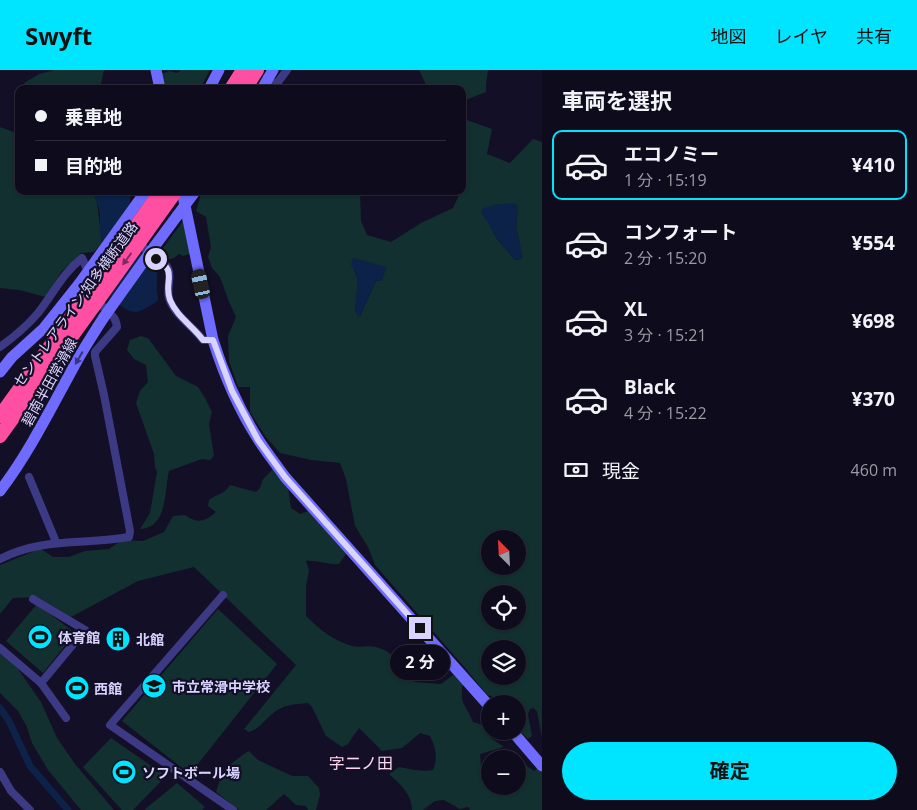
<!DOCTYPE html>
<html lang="ja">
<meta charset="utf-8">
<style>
body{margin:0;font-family:"Open Sans","Noto Sans JP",sans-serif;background:#1c1929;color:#f1f3f6;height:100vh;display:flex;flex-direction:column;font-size:19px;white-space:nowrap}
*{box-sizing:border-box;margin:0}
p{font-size:16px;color:#9b9ba3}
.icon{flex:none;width:28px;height:28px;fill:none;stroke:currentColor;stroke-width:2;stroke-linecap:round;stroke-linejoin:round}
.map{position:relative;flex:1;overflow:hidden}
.panel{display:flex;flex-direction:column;background:#0e0b1c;width:375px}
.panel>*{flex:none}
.hud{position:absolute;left:15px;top:15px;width:451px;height:110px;border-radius:10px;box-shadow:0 1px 4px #0004,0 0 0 1px #2e2b3b;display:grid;align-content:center;height:110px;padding:0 20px;background:#0e0b1c}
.needle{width:32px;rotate:336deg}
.fabs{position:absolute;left:481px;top:460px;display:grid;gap:10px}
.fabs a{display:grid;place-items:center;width:45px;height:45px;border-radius:50%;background:#0e0b1c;box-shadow:0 1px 4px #0004,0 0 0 1px #2e2b3b;font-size:25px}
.end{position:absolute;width:22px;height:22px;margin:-11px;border:6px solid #d9d4ff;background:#111;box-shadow:0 0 0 2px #111}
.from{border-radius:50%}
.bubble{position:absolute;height:35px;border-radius:18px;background:#0e0b1c;box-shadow:0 1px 4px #0004,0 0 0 1px #2e2b3b;font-size:16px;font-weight:700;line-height:35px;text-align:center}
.car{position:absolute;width:15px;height:30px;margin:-15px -8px;border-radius:6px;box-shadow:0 0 4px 1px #0007;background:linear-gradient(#222 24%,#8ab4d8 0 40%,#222 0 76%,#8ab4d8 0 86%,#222 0)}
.hud b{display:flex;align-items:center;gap:18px;height:48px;font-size:19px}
.hud b+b{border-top:1px solid #2e2b3b}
.hud i{width:12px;height:12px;background:#f1f3f6}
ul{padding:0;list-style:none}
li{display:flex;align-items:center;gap:15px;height:70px;margin:0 10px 8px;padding:0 10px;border:2px solid transparent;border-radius:10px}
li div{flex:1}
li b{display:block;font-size:19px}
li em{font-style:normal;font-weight:700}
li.current{border-color:#00e5ff}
li>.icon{width:45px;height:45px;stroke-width:1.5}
h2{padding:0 20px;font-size:22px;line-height:60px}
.pay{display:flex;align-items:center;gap:12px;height:55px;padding:0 20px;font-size:19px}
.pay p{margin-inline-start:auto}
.cta{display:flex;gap:10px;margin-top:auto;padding:10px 20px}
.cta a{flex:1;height:58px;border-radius:30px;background:#00e5ff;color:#111;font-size:20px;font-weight:700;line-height:58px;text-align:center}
header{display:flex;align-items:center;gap:30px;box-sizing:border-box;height:70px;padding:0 25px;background:#00e5ff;color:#111}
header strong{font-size:24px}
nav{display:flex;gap:28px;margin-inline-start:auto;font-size:18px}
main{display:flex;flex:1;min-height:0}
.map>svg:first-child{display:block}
.green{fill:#12302f;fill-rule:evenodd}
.water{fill:#0c2248}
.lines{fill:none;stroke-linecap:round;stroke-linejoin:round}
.canal{stroke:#0c2248;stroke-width:7}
.street{stroke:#3d3a85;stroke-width:8}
.secondary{stroke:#6f6bff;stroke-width:11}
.highway{stroke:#ff4fa3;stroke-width:14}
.secondary-bridge{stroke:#6f6bff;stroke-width:11}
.highway-bridge{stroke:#ff4fa3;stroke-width:14}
.oneway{fill:#7d2c5e}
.oneway2{fill:#38347d}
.route{stroke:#d9d4ff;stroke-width:6}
.labels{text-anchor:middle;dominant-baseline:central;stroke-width:4.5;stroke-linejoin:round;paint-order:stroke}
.street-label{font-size:14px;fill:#d9d4ff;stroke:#130f26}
.poi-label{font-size:14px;font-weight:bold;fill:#d9d4ff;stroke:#130f26;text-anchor:start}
.quarter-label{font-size:16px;fill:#ffd6f0;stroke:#130f26}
</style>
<header>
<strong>Swyft</strong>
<nav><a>地図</a><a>レイヤ</a><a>共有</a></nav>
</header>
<main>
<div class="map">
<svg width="542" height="740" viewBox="0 0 542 740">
<rect width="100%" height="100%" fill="#130f26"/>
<!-- green -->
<g class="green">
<path d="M55 0H104L100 19H27L24 13 39 4Z"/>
<path d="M181 0H210L200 19H165L161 4 169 1 177 3Z"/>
<path d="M419 0H488L486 15V22L463 31 462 19H428Z"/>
<path d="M467 50 492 59 487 84 510 93 533 69 542 72V668L537 641 533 638 530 639 528 644 532 666 528 669 518 659V634H497L495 627 487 625 466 599 375 495 368 477 355 456 346 409 340 393 311 390 280 383 265 366 250 342V317H238L229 291 228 266 236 247 229 232 220 207 212 198 208 187 211 177 206 147 196 141 202 121H360L361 151 367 165 391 172 421 153 453 138 461 121H462ZM518 136 516 156 522 186 521 189 515 190 498 170 492 160ZM354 200 383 207 382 210 376 211 360 246 355 241 358 210ZM490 469H518V496H490ZM490 524H518V551H490ZM490 579H518V606H490Z"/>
<path d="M0 57 19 64V121H92L97 132 102 173 94 182 81 183 61 202 46 227 19 220 0 218Z"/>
<path d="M183 151 190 184 183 186 179 184C172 191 166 191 158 185Z"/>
<path d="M141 266 148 268 176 306 198 317 205 328 212 342 209 354 214 386 210 390 202 389 169 401C164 421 168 458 140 459L150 443 157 402 155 397 154 384 136 333 140 321 148 312 146 295 134 289 127 280 130 270Z"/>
<path d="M273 399 288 417 291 438 300 444 308 441 346 484 339 494C327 495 318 490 306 491L309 500 306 517V546C319 559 334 571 352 576 360 578 368 575 376 577 385 579 393 585 399 591L398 601 415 612 441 614 453 605 463 613C459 636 466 633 473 652L486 656 491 668 504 677 480 684 482 707H490V716H518V689H507L514 680 520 691 534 701 538 698 542 702V740H470L468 737 460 739 444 730 435 731 423 740H412C412 724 400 714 389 704L399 697C411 699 421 702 433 700 438 687 436 679 430 666L420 663 402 678 382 681 359 658 348 674 342 677 326 666 312 637 308 633C294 634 281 635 271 645 263 652 259 659 249 662L244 659 296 595 194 497 138 511 71 547 38 527 13 528 0 544V495L37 480 41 479 53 487H69L85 481 109 479 122 470 143 471 164 462 173 446 185 445C197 454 205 452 216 442L208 436 209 430C218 423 224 425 230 415L256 422 260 418 263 409Z"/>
<path d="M37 534 75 563 43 603 6 571Z"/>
<path d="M218 539 277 594 190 704 122 651Z"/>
<path d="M0 580 18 599 41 632 57 668 75 694 114 740H81L48 700 32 673 27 657 18 641 0 623Z"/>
<path d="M111 668 166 706 133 740H122L83 697Z"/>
<path d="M249 681 258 690 292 706H308L319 718 320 725 316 740H308L306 736 296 735 284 724 266 740H239L216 722C223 698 229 694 249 681Z"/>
<path d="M177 713 205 737 202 740H144Z"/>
</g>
<!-- water -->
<g class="water">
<path d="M92 121H130C130 139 132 158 137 176 140 187 152 190 156 200 159 207 156 214 157 220 157 225 159 227 158 231 152 234 142 242 135 242 127 242 113 231 110 223L106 188 100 160V144L97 132Z"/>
<path d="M512 133 517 134 518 137 516 156 522 183 521 189 515 190 498 170 481 142 482 139 493 135Z"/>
<path d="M353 188 387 197 382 210 376 211 360 246 358 247 355 241 358 210 351 194Z"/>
</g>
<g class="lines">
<!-- canal -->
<path class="canal" d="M0 638 9 651 30 696 68 740"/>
<!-- street -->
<g class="street">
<path d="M263 17 278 12 287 0"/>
<path d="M141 170C143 184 156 185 165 194 174 203 166 217 169 228 174 245 193 256 203 270H213"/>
<path d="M0 277C14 267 27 256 38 243 53 224 63 203 82 188L95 217"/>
<path d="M29 407 56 472"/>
<path d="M0 489C42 467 85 475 129 467L130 461 104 325 95 286V282L117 257C116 242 101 241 98 228"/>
<path d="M223 525 110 655 233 740"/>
<path d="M33 529 85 560 41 613"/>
<path d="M0 578 41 613 66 648"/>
<path d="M0 702 11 721 30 740"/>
</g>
<!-- secondary -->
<g class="secondary">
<path d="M156 0 160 19"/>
<path d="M209 19 219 0"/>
<path d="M262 19 273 0"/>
<path d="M182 121 213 270C224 305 238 338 258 369 266 382 276 394 285 407L490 637"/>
<path d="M151 181 177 146"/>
<path d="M0 302 12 287 44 258 79 214"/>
<path d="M0 421C31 380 53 334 78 289 86 275 95 261 104 247"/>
<path d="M512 661 542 696"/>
</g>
<!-- highway -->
<g class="highway">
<path d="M231 19 243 0"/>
<path d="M245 19 257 0"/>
<path d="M0 346 87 225"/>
<path d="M0 366 93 237"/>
</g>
<!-- secondary-bridge -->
<g class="secondary-bridge">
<path d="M177 146 194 123"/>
<path d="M79 214 146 121"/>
<path d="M104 247 151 181"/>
</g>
<!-- highway-bridge -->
<g class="highway-bridge">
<path d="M87 225 161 121"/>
<path d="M93 237 176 121"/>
</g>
</g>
<!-- one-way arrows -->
<defs><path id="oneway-solid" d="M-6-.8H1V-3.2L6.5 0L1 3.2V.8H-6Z" transform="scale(1.25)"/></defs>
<use class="oneway" href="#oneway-solid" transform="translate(127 189) rotate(126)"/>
<use class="oneway2" href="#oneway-solid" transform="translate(79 288) rotate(120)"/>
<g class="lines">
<!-- route -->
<path class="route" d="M156 189C179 201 163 212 170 230 177 247 193 256 203 270H213L232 321 258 370 285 407 420 558"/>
</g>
<!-- icons -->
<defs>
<symbol id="stadium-disc" viewBox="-11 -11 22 22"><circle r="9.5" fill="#00e5ff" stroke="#130f26"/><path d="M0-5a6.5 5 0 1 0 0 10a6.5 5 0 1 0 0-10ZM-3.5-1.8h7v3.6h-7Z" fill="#111"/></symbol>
<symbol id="building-disc" viewBox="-11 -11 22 22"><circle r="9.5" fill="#00e5ff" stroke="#130f26"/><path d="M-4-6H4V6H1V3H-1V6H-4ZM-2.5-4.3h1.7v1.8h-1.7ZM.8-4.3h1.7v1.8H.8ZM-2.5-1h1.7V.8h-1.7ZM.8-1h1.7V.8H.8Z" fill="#111"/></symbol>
<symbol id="school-disc" viewBox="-11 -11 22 22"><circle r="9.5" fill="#00e5ff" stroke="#130f26"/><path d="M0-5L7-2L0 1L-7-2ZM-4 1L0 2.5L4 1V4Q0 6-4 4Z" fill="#111"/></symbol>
</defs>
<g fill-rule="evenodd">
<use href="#stadium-disc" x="26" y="553" width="28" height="28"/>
<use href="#building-disc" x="104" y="555" width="28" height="28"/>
<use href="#school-disc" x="140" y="602" width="28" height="28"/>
<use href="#stadium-disc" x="63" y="604" width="28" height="28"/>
<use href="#stadium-disc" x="110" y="688" width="28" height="28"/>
</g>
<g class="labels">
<!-- street labels -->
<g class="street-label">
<text transform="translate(75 234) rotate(-54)">セントレアライン;知多横断道路</text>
<text transform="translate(49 312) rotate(-61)">碧南半田常滑線</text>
</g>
<!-- poi labels -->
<g class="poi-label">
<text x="58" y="567">体育館</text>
<text x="136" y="569">北館</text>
<text x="172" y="616">市立常滑中学校</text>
<text x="94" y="618">西館</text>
<text x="142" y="702">ソフトボール場</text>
</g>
<!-- quarter labels -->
<g class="quarter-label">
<text x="361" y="693">字二ノ田</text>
</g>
</g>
</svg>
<div class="fabs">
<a><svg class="needle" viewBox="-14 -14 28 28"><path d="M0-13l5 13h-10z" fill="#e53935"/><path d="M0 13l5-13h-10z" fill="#9b9ba3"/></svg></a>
<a><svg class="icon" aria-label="locate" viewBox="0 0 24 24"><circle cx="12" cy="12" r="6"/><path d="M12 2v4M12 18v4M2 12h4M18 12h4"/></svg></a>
<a><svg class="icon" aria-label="layers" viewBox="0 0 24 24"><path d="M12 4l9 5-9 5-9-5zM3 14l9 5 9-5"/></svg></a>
<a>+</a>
<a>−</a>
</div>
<i class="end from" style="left:156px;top:189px"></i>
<i class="end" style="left:420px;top:558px"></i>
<div class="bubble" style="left:390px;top:575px;width:60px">2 分</div>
<i class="car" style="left:201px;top:214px;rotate:348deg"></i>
<div class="hud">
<b><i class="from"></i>乗車地</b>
<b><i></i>目的地</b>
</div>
</div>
<section class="panel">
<h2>車両を選択</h2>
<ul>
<li class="current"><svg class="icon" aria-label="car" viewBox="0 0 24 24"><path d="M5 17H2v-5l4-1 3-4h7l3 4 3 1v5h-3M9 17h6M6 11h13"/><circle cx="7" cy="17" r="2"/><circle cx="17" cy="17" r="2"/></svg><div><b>エコノミー</b><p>1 分 · 15:19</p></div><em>¥410</em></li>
<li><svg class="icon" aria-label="car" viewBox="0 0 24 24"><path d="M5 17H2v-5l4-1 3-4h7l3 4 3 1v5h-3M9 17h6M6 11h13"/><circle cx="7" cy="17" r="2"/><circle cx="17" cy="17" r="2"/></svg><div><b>コンフォート</b><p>2 分 · 15:20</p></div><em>¥554</em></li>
<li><svg class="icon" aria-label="car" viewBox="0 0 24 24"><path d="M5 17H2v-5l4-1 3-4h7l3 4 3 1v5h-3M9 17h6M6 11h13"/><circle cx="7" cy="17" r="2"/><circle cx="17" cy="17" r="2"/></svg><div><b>XL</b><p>3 分 · 15:21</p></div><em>¥698</em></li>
<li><svg class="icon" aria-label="car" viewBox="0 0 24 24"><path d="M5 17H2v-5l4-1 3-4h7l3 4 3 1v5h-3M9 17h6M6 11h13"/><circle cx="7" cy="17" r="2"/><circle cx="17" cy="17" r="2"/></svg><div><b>Black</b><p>4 分 · 15:22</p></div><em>¥370</em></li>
</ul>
<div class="pay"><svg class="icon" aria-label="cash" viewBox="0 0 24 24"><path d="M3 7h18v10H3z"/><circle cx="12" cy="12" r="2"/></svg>現金<p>460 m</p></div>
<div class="cta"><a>確定</a></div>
</section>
</main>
